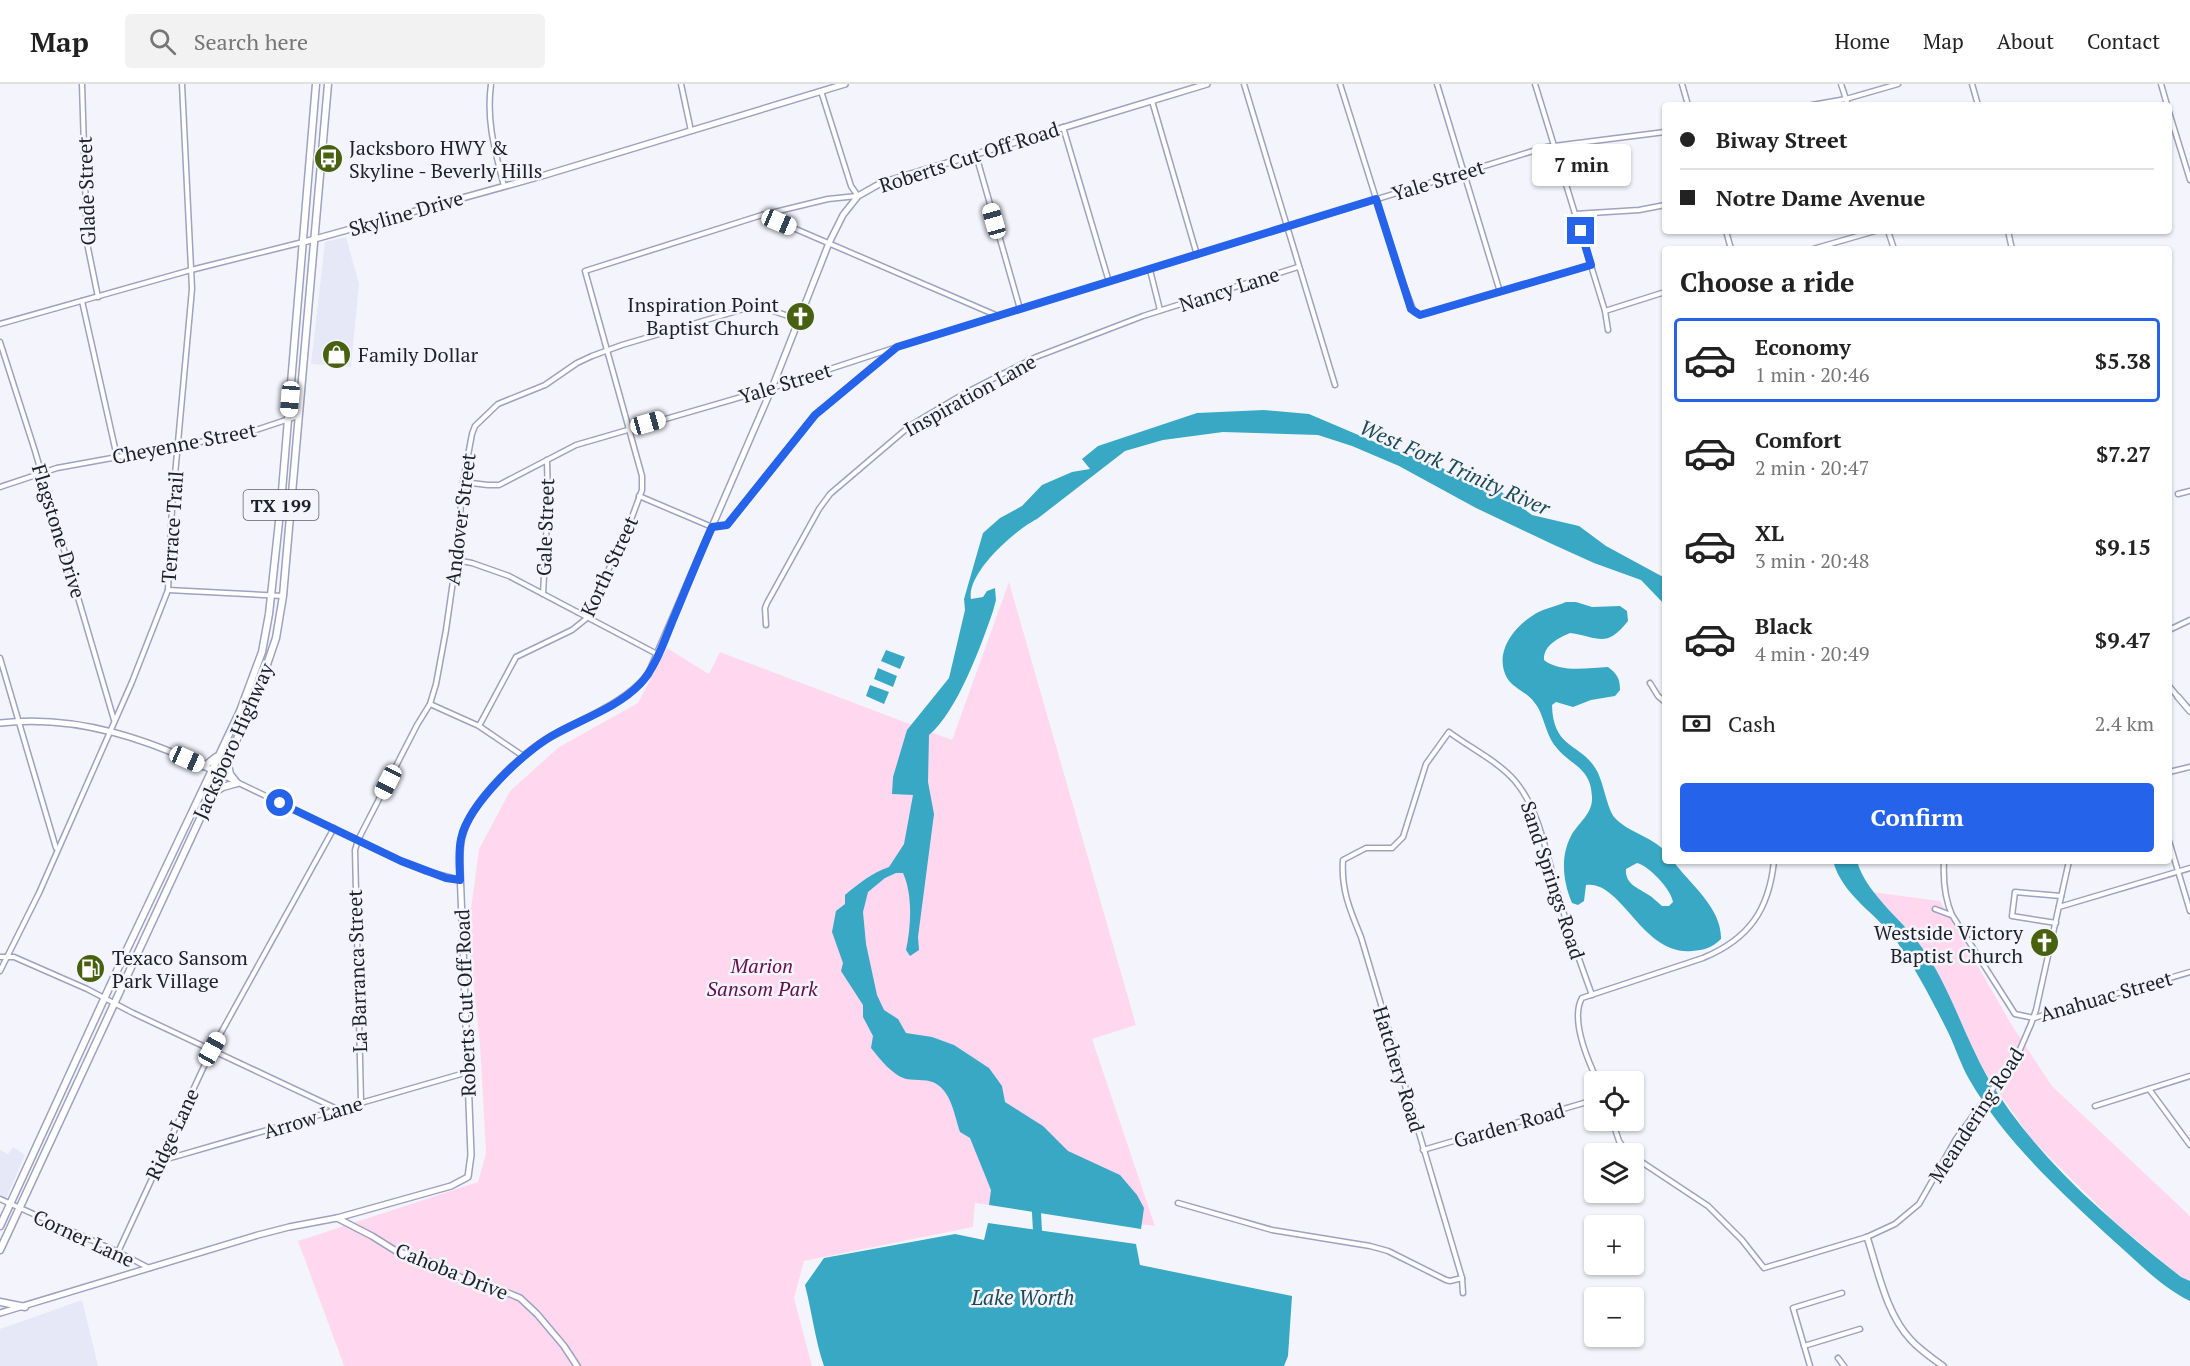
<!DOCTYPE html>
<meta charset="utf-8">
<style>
body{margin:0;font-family:"PT Serif",serif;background:#f2f2f2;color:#222;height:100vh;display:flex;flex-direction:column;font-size:22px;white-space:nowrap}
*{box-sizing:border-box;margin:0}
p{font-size:20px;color:#767676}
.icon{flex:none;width:33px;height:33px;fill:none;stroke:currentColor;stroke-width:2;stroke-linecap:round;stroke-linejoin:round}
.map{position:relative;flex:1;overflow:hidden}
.drawer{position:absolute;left:1662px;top:162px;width:510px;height:618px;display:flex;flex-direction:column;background:#fff;border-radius:6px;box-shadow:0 2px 4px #0004}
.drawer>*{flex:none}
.top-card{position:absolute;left:1662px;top:18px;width:510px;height:132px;border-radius:6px;box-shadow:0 2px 4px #0004;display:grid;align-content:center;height:132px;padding:0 18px;background:#fff}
.buttons{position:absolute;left:1584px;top:987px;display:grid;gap:12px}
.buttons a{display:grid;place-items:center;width:60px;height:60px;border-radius:6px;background:#fff;box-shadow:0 2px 4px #0004;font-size:30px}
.end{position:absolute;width:27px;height:27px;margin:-14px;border:8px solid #2563eb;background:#fff;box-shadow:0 0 0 3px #fff}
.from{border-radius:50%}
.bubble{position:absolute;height:42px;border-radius:6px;background:#fff;box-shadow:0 2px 4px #0004;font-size:20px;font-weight:700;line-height:42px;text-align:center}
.car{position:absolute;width:18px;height:36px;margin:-18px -9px;border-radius:8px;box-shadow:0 0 4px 2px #0007;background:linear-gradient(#fff 24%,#345 0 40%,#fff 0 76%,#345 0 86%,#fff 0)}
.top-card b{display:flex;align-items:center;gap:21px;height:57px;font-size:22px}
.top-card b+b{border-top:2px solid #e0e0e0}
.top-card i{width:15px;height:15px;background:#222}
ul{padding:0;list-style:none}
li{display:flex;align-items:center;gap:18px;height:84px;margin:0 12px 9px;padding:0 6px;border:3px solid transparent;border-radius:6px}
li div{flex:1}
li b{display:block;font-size:22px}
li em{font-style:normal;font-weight:700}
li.current{border-color:#2563eb}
li>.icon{width:54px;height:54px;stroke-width:1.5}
h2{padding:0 18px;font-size:27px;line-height:72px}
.pay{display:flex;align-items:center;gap:15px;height:66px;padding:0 18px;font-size:22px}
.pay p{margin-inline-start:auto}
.cta{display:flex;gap:12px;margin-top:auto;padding:12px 18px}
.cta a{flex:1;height:69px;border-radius:6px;background:#2563eb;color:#fff;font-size:24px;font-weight:700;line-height:69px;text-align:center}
header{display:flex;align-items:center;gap:36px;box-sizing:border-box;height:84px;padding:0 30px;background:#fff;border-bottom:2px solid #e0e0e0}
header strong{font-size:28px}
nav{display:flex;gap:33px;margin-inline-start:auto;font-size:21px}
.search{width:420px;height:54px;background:#f2f2f2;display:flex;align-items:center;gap:15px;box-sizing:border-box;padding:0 21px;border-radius:6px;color:#767676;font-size:22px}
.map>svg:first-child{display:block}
.built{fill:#e6e8f8}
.green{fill:#ffd8f0}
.water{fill:#38a8c5;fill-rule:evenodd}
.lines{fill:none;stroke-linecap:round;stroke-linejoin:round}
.river{stroke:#38a8c5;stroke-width:9}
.minor-casing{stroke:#9ea1bf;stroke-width:7}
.tertiary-casing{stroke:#9ea1bf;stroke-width:8}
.primary-casing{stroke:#9ea1bf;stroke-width:9}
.minor{stroke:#fff;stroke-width:4}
.tertiary{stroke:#fff;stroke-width:5}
.primary{stroke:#fff;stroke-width:6}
.route{stroke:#2563eb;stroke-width:8}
.labels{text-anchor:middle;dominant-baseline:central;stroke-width:5;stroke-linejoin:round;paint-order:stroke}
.shield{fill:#f4f5fc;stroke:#5e5f69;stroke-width:1.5}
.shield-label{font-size:18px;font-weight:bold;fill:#1d1f2a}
.poi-label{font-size:20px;fill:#1d1f2a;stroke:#f4f5fc;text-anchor:start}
.street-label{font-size:20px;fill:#1d1f2a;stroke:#f4f5fc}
.park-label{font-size:20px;font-style:italic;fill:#650e4e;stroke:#f4f5fc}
.water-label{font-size:21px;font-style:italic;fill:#1c4b57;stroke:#f4f5fc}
</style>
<header>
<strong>Map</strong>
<div class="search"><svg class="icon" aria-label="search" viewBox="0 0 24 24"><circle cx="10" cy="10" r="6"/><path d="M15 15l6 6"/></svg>Search here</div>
<nav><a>Home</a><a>Map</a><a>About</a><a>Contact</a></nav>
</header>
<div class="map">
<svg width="2190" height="1282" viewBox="0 0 2190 1282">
<rect width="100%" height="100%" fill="#f4f5fc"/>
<!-- built -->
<g class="built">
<path d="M346 153 359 200 351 283 311 280 325 158Z"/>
<path d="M13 1063 25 1071 6 1115 0 1112V1066L8 1070Z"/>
<path d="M82 1216 98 1282H0V1245Z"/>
</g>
<!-- green -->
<g class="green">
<path d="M1009 498 1136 941 1092 955 1155 1142 975 1119 973 1143 804 1177 794 1214 812 1282H344L298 1157 478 1098 486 1069 480 961 468 847 479 765 510 707 559 663 638 619 667 564 709 590 720 568 952 656Z"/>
<path d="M1872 808 1940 817 2013 943 2052 1002 2190 1132V1197L2181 1193 2118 1141 2033 1057 1990 996 1973 967 1927 871Z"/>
</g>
<!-- water -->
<g class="water">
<path d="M1264 326 1309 330 1396 367 1430 378 1473 399 1500 407 1532 431 1579 442 1606 462 1665 494V521L1641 496 1594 479 1552 460 1476 424 1399 382 1352 362 1318 351 1223 348 1163 356 1125 367 1037 435C1016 445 966 489 971 515L983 513 987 507 995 504 996 516 993 527C981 562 957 628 929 651L928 698 934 730 918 853 919 866 910 872 906 866C911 843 913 811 903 789H896L885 794 868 808 863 828 866 860 877 911 884 926 898 935 906 949 932 953 954 961 989 984 1002 1002 1005 1018 1043 1042 1068 1067 1120 1091 1137 1111 1144 1124 1141 1145 989 1121 991 1106 970 1054 960 1048C955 1033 952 1011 938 1001 929 994 917 997 906 995 892 991 880 975 871 964L873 952 863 933V921L841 887 843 879 832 848 836 827 845 820V811C858 800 873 788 889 783L904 760 913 711 892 710 893 693 907 646 949 594 965 526 964 515 983 449 1000 434 1022 422 1042 401 1072 388 1090 385 1082 375 1098 362 1197 329Z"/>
<path d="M1566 518H1576L1592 523 1620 522 1627 527 1628 537C1606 565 1599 553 1570 549 1558 554 1543 562 1544 576 1560 589 1588 584 1608 583 1617 590 1620 594 1620 606L1615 612 1591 616 1573 623 1556 618 1552 621C1553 666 1581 658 1597 687 1604 700 1607 725 1615 734 1629 749 1651 752 1665 767V777H1673C1690 800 1722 824 1721 855 1712 864 1704 866 1692 867 1642 872 1622 796 1586 801L1584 817 1578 821 1572 819C1563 798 1560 773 1571 752 1578 739 1593 730 1592 713 1591 683 1571 682 1556 663 1545 650 1544 629 1534 618 1527 608 1514 605 1507 594 1494 570 1512 545 1532 532 1541 525 1555 523 1566 518ZM1637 779C1649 782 1671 805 1673 818L1669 822H1662C1657 818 1653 813 1647 810 1637 803 1625 800 1626 785Z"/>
<path d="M886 566 905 573 900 585 881 577Z"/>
<path d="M878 584 897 592 893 603 874 595Z"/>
<path d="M870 601 889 608 884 620 866 612Z"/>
<path d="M1833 777H1857C1867 813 1907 838 1927 871 1952 909 1965 954 1988 994 2035 1073 2109 1136 2181 1193L2190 1197V1217C2161 1203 2139 1179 2115 1158 2062 1109 2005 1058 1969 995 1961 981 1956 965 1949 950 1933 918 1917 887 1897 858 1877 829 1843 813 1833 777Z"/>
<path d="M988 1139 1136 1160 1140 1181 1292 1212 1288 1272 1284 1282H824C815 1256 812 1228 805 1201L824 1174 955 1150 984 1156Z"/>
</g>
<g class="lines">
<!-- river -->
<path class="river" d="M1033 1118 1036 1119 1038 1157"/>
<defs>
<g id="minor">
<path d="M82 0 87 159 98 213"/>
<path d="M491 0C486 37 495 67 504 102"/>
<path d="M681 0 691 47"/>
<path d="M1244 0 1335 301"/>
<path d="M1340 0 1401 194 1414 228 1420 231 1435 227 1591 181"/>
<path d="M1437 0 1500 208"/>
<path d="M1535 0 1605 227 1608 246"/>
<path d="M1682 0 1688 21"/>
<path d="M1841 0 1848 21"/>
<path d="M1972 0 1978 21"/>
<path d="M2161 0 2167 21"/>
<path d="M821 7 851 102 858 112"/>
<path d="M1152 17 1197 171"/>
<path d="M1812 21 1846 15 1898 0"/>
<path d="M2169 28 2190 96"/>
<path d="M1063 43 1109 198"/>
<path d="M976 71 1020 225"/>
<path d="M1575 130 1639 126 1665 121"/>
<path d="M763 131 998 232"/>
<path d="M1726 147 1731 165"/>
<path d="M1888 147 1894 165"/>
<path d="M2008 147 2012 165"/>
<path d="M1813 165 1875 147"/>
<path d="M1150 186 1160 226"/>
<path d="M82 217 117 373"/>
<path d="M1605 227 1665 208"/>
<path d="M0 240 191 186 303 158"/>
<path d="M0 258 35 367 114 636"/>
<path d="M463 398 488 401H499L576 361 772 304 897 263 1546 63 1665 48"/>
<path d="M0 403 57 384 244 350 298 332"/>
<path d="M2178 410 2190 407"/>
<path d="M639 412 712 443 727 441 815 331 895 264"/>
<path d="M456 476 472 479 509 492 657 570"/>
<path d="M168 506 283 512"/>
<path d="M543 510 548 419 547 376"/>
<path d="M766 541 765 524 767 519 819 425 830 410 911 341 967 308 1036 273 1143 232 1298 183"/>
<path d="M2169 546 2190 536"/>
<path d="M0 574 56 764"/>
<path d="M1650 599 1658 612 1665 618"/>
<path d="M2169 602 2178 613"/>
<path d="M430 620 479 642 523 672"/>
<path d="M479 642 516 573 572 546 587 534 632 433 642 406V392L585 187 762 131 828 115 857 112"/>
<path d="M2169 688 2190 683"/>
<path d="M220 690 401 777 425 787 460 796"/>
<path d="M2169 757 2190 827"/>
<path d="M1944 777C1943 796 1944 813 1952 831L2015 930 2034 934 2190 888"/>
<path d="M2059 823 2190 784"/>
<path d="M1935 825 1951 831"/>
<path d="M2056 839 2012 832 2015 808 2061 812"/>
<path d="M0 873H14L87 905 133 929 337 1025"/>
<path d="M0 887 39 809 132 598 168 506 172 424 192 205 182 0"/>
<path d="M1598 998C1588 977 1570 935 1582 914L1703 874C1749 855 1769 826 1774 777"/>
<path d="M2149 1005 2190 1061"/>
<path d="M361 1018 355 766 358 756 417 641 430 620 436 600 446 546 456 476 463 398 472 350 475 342 498 320 545 301 577 279 592 272 622 261 747 224 759 222 800 236"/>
<path d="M2095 1022 2190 992"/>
<path d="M1612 1036 1619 1057 1628 1070"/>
<path d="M1423 1066 1594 1016"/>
<path d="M1634 1073 1708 1122 1742 1156 1764 1184 1867 1153 1895 1140 1919 1120 1956 1055 2018 970 2031 940 2036 926 2069 777"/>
<path d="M160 1077 468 988"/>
<path d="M0 1115 118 1168 149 1184"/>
<path d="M1178 1119 1272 1146 1370 1162 1388 1167 1446 1196 1450 1197 1462 1194"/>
<path d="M118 1168 212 965 334 744"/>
<path d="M1463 1209 1462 1194 1361 853C1350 826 1341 806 1343 776L1366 764H1392L1403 753 1426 680 1449 648C1470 664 1498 677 1515 697 1542 729 1548 780 1561 820 1570 851 1581 881 1592 911"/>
<path d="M1804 1262 1860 1245"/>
<path d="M1838 1274 1844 1282"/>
<path d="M1810 1282 1793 1224 1842 1209"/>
</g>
<g id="tertiary">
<path d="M304 158 545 91 845 0"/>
<path d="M2178 613 2190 627"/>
<path d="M0 639C78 630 151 656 220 690"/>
<path d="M337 1134 372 1152 396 1167 434 1179 471 1199 496 1204 520 1214 537 1230 564 1262 577 1282"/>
<path d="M1867 1153C1878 1186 1886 1230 1911 1256 1920 1266 1932 1274 1943 1282"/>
<path d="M0 1229 258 1151 289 1143 337 1134 451 1102 468 1093 471 1071 460 785C460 775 459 764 462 753 470 718 524 666 556 650 588 632 623 620 648 591L772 304 829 159 843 131 858 112 881 99 1207 0"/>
</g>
<g id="primary">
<path d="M227 676 230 690 237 699"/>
<path d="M202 682 207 680 216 673"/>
<path d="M210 711 223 703 237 699"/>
<path d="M0 1142 121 878 240 627 262 568 269 530 281 419 316 0"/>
<path d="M0 1166 255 616 276 554 283 512 328 0"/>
<path d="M0 1218 25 1223"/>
</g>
</defs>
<!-- minor casing -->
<use href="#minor" class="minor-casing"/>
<!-- tertiary casing -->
<use href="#tertiary" class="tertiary-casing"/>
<!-- primary casing -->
<use href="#primary" class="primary-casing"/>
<!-- minor -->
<use href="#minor" class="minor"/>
<!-- tertiary -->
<use href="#tertiary" class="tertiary"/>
<!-- primary -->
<use href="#primary" class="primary"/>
</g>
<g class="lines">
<!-- route -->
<path class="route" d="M280 719 401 777 446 794 460 796C460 783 458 769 461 755 468 720 526 665 557 649 585 634 618 623 640 600 657 582 665 554 675 531 687 502 699 472 712 443L727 441 815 331 897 263 1376 115 1411 225 1420 231 1591 181 1581 147"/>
</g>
<!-- icons -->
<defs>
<symbol id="bus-disc" viewBox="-11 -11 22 22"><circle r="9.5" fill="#476110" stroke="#f4f5fc"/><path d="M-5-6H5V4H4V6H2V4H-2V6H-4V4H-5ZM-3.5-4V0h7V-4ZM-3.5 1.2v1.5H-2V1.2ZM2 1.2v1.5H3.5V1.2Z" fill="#fff"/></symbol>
<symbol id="church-disc" viewBox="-11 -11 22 22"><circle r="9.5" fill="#476110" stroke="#f4f5fc"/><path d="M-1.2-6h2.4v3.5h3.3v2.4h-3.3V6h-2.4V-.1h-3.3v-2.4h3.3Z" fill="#fff"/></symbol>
<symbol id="shop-disc" viewBox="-11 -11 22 22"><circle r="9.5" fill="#476110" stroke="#f4f5fc"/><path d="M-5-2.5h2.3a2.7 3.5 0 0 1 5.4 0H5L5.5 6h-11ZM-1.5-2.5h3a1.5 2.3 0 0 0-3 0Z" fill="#fff"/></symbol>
<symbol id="fuel-disc" viewBox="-11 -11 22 22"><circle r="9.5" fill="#476110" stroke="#f4f5fc"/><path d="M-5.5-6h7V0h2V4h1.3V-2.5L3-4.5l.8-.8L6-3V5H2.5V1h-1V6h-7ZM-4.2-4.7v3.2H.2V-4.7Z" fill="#fff"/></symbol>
</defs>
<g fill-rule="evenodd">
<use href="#bus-disc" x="312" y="58" width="33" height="33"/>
<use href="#church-disc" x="784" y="216" width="33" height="33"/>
<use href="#shop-disc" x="320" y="254" width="33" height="33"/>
<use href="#church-disc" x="2028" y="842" width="33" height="33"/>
<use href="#fuel-disc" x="74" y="868" width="33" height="33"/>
</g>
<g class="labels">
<!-- shield labels -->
<rect class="shield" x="243.5" y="406" width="75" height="30" rx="4.5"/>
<g class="shield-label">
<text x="281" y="421">TX 199</text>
</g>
<!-- poi labels -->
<g class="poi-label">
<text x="349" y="63">Jacksboro HWY &amp;<tspan x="349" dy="23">Skyline - Beverly Hills</tspan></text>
<text x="779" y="220" text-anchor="end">Inspiration Point<tspan x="779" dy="23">Baptist Church</tspan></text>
<text x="358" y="270">Family Dollar</text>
<text x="2023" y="848" text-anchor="end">Westside Victory<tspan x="2023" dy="23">Baptist Church</tspan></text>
<text x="112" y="873">Texaco Sansom<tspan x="112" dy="23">Park Village</tspan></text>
</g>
<!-- street labels -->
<g class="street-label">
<text transform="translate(969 73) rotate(-18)">Roberts Cut Off Road</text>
<text transform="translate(1438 96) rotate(-17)">Yale Street</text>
<text transform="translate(86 107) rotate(-92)">Glade Street</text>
<text transform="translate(406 129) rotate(-16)">Skyline Drive</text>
<text transform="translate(1229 205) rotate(-18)">Nancy Lane</text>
<text transform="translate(785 299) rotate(-17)">Yale Street</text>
<text transform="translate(970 311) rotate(-29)">Inspiration Lane</text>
<text transform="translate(184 359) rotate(-11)">Cheyenne Street</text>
<text transform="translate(460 435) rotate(-83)">Andover Street</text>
<text transform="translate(172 443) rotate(-86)">Terrace Trail</text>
<text transform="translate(545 443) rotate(-88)">Gale Street</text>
<text transform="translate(59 447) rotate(73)">Flagstone Drive</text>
<text transform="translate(609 482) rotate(-65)">Korth Street</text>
<text transform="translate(233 657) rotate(-66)">Jacksboro Highway</text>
<text transform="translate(1553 796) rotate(72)">Sand Springs Road</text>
<text transform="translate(357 887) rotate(-92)">La Barranca Street</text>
<text transform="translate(2106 912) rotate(-16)">Anahuac Street</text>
<text transform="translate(465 919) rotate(-92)">Roberts Cut Off Road</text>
<text transform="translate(1399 985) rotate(73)">Hatchery Road</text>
<text transform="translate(1976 1031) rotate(-57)">Meandering Road</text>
<text transform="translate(313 1033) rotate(-17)">Arrow Lane</text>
<text transform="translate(1509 1041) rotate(-16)">Garden Road</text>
<text transform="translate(172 1050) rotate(-65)">Ridge Lane</text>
<text transform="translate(84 1154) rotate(25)">Corner Lane</text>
<text transform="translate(452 1187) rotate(22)">Cahoba Drive</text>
</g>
<!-- park labels -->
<g class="park-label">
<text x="762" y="881">Marion<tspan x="762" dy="23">Sansom Park</tspan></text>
</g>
<!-- water labels -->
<g class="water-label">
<text transform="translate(1455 383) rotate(24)">West Fork Trinity River</text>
<text x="1023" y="1213">Lake Worth</text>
</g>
</g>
</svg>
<div class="buttons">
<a><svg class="icon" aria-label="locate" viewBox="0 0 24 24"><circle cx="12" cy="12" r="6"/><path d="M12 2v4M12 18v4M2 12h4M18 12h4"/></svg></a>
<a><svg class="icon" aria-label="layers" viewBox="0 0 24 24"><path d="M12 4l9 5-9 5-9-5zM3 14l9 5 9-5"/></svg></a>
<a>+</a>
<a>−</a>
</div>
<i class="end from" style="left:280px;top:719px"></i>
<i class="end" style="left:1581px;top:147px"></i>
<div class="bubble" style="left:1532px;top:60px;width:99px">7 min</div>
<i class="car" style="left:994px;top:137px;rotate:344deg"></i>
<i class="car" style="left:779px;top:138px;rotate:113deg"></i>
<i class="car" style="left:290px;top:315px;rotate:185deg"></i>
<i class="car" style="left:648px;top:339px;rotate:74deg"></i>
<i class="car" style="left:187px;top:675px;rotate:114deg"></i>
<i class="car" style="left:388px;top:698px;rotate:207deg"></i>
<i class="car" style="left:212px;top:965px;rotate:29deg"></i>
<div class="top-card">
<b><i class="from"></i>Biway Street</b>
<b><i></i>Notre Dame Avenue</b>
</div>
<section class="drawer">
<h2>Choose a ride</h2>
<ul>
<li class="current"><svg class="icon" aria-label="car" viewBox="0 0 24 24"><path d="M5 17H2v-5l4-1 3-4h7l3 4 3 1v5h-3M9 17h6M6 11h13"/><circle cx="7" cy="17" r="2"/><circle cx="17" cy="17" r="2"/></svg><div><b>Economy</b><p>1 min · 20:46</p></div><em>$5.38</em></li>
<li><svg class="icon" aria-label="car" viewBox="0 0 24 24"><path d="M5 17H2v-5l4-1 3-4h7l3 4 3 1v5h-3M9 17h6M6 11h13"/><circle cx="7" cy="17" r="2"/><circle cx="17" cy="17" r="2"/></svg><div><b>Comfort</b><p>2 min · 20:47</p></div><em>$7.27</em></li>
<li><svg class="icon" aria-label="car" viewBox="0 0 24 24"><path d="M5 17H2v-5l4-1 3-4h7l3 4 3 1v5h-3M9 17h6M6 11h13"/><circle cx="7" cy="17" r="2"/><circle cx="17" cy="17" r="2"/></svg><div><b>XL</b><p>3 min · 20:48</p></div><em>$9.15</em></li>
<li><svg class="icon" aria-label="car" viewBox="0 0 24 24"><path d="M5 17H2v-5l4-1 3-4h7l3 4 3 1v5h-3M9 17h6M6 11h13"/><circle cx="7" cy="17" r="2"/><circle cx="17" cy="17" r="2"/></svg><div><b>Black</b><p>4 min · 20:49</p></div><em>$9.47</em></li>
</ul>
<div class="pay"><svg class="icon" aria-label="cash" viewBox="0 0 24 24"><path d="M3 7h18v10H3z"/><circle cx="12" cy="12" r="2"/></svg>Cash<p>2.4 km</p></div>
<div class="cta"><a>Confirm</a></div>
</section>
</div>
